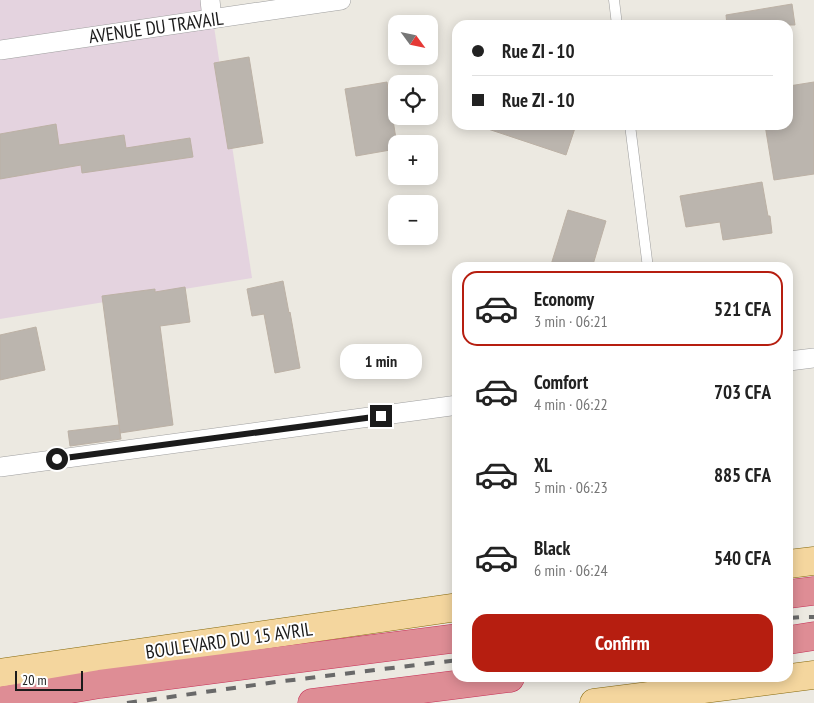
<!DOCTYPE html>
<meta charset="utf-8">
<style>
body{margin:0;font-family:"PT Sans Narrow",sans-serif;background:#f6f6f6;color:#222;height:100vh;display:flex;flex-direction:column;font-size:19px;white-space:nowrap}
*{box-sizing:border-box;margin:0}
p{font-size:16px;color:#767676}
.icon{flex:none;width:28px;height:28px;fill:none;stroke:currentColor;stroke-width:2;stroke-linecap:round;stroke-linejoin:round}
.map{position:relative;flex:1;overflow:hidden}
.details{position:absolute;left:452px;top:262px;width:341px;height:420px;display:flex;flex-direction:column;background:#fff;border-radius:15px;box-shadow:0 2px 12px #0003}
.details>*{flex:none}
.banner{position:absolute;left:452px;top:20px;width:341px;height:110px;border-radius:15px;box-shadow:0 2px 12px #0003;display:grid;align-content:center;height:110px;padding:0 20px;background:#fff}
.needle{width:32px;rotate:123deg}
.fabs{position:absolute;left:388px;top:15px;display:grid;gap:10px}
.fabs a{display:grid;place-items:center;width:50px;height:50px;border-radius:10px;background:#fff;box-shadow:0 2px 12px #0003;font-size:25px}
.scale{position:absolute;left:15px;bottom:12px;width:68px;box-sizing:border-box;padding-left:5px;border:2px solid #1b1b1b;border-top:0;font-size:14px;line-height:18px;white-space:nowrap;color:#1b1b1b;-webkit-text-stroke:4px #fff;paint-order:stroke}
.end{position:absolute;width:22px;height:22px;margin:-11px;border:6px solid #1b1b1b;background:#fff;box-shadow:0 0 0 2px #fff}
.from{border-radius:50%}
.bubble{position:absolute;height:35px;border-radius:15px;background:#fff;box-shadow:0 2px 12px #0003;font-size:16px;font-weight:700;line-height:35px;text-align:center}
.banner b{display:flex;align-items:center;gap:18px;height:48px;font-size:19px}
.banner b+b{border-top:1px solid #e0e0e0}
.banner i{width:12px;height:12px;background:#222}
ul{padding:9px 0 0;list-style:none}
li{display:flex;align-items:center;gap:15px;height:75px;margin:0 10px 8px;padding:0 10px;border:2px solid transparent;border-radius:15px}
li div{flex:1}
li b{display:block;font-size:19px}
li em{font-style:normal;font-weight:700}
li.on{border-color:#b61e10}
li>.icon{width:45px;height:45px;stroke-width:1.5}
.button{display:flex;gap:10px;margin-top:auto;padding:10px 20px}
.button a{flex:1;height:58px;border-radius:15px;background:#b61e10;color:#fff;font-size:20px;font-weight:700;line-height:58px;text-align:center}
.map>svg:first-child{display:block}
.industrial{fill:#e4d3df}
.building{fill:#bbb5ae;stroke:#bcb1a5}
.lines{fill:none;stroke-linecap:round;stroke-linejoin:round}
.lane-casing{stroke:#9f9f9f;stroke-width:11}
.street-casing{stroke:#9f9f9f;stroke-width:20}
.primary-casing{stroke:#86680b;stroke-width:29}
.highway-casing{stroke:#c63157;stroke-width:29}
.lane{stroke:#fff;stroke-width:10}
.street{stroke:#fff;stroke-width:19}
.primary{stroke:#f4d69e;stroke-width:28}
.highway{stroke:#de8d95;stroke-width:28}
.rail{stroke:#696969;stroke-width:4;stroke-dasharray:10 10;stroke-linecap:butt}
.route{stroke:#1b1b1b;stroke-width:6}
.labels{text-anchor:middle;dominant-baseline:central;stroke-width:4;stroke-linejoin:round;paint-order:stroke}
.street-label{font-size:19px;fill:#1b1b1b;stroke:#fff}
</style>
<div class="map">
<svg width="814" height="703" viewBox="0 0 814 703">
<rect width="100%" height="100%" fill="#ece9e1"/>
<!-- industrial -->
<path class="industrial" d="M0 0H210L252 278 0 319Z"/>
<!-- building -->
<g class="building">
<path d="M792 4 795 25H727L726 15Z"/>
<path d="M249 57 263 143 228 149 214 63Z"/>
<path d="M387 82 396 139V149L356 156 345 89Z"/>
<path d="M814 82V174L774 180 765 125H789V86Z"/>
<path d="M56 124 59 145 124 135 126 148 190 138 193 157 82 173 81 165 0 179V134Z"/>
<path d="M486 125H576L566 155 485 128Z"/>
<path d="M762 182 768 216H770L772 233 723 240 720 222 686 227 680 196Z"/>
<path d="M568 210 606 221 592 268H550Z"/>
<path d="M283 281 289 313 290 312 300 368 275 373 264 314 252 316 247 289Z"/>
<path d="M185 287 190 322 160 326 173 425 120 433 102 296 155 289V292Z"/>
<path d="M36 327 45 370 0 380V335Z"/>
<path d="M119 425 121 439 70 446 68 431Z"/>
</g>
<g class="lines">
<defs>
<g id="lane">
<path d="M614 0 617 25"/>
<path d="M630 125 648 268"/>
</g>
<g id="street">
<path d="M210 0 212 19"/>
<path d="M0 50 341 0"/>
<path d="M789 361 814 358"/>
<path d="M0 467 458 405"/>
</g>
<g id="primary">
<path d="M789 564 814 561"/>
<path d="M0 673 458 607"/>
<path d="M594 703 814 675"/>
</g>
<g id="highway">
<path d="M789 594 814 591"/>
<path d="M789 640 814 636"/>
<path d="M0 701 100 684 458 638"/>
<path d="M312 703 510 678"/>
</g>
</defs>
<!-- lane casing -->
<use href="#lane" class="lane-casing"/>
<!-- street casing -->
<use href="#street" class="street-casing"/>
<!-- primary casing -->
<use href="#primary" class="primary-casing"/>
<!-- highway casing -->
<use href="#highway" class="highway-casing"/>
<!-- lane -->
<use href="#lane" class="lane"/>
<!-- street -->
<use href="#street" class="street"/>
<!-- primary -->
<use href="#primary" class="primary"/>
<!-- highway -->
<use href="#highway" class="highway"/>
<!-- rail -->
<g class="rail">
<path d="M789 618 803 617H814"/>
<path d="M127 703 276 682 458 660"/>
</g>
</g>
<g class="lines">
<!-- route -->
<path class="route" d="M57 459 381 416"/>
</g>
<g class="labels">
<!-- street labels -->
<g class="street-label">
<text transform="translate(156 27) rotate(-8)">AVENUE DU TRAVAIL</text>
<text transform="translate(229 640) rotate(-8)">BOULEVARD DU 15 AVRIL</text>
</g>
</g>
</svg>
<div class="fabs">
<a><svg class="needle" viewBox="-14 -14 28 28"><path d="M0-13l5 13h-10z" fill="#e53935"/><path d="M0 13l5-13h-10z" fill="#767676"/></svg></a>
<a><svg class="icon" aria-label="locate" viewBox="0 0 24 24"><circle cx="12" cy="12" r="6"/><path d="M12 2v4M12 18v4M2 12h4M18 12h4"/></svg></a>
<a>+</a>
<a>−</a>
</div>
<div class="scale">20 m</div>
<i class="end from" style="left:57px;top:459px"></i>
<i class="end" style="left:381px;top:416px"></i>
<div class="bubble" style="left:340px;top:344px;width:82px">1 min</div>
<div class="banner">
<b><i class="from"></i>Rue ZI - 10</b>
<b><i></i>Rue ZI - 10</b>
</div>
<section class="details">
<ul>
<li class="on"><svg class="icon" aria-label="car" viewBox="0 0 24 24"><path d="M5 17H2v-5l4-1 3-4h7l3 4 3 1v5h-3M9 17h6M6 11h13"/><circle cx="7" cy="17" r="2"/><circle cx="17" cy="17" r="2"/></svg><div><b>Economy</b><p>3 min · 06:21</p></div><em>521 CFA</em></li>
<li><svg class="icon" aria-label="car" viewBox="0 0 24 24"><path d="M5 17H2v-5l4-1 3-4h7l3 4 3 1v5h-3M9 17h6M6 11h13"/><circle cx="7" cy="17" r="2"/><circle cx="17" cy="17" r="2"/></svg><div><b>Comfort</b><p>4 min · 06:22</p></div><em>703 CFA</em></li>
<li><svg class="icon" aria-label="car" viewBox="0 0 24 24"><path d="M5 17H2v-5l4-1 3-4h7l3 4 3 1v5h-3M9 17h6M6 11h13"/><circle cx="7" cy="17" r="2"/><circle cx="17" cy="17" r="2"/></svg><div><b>XL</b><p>5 min · 06:23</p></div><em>885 CFA</em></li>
<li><svg class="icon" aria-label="car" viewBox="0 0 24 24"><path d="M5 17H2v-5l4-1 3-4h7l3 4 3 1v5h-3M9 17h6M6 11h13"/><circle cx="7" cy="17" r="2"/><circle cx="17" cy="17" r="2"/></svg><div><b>Black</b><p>6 min · 06:24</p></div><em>540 CFA</em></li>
</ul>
<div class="button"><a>Confirm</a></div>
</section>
</div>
